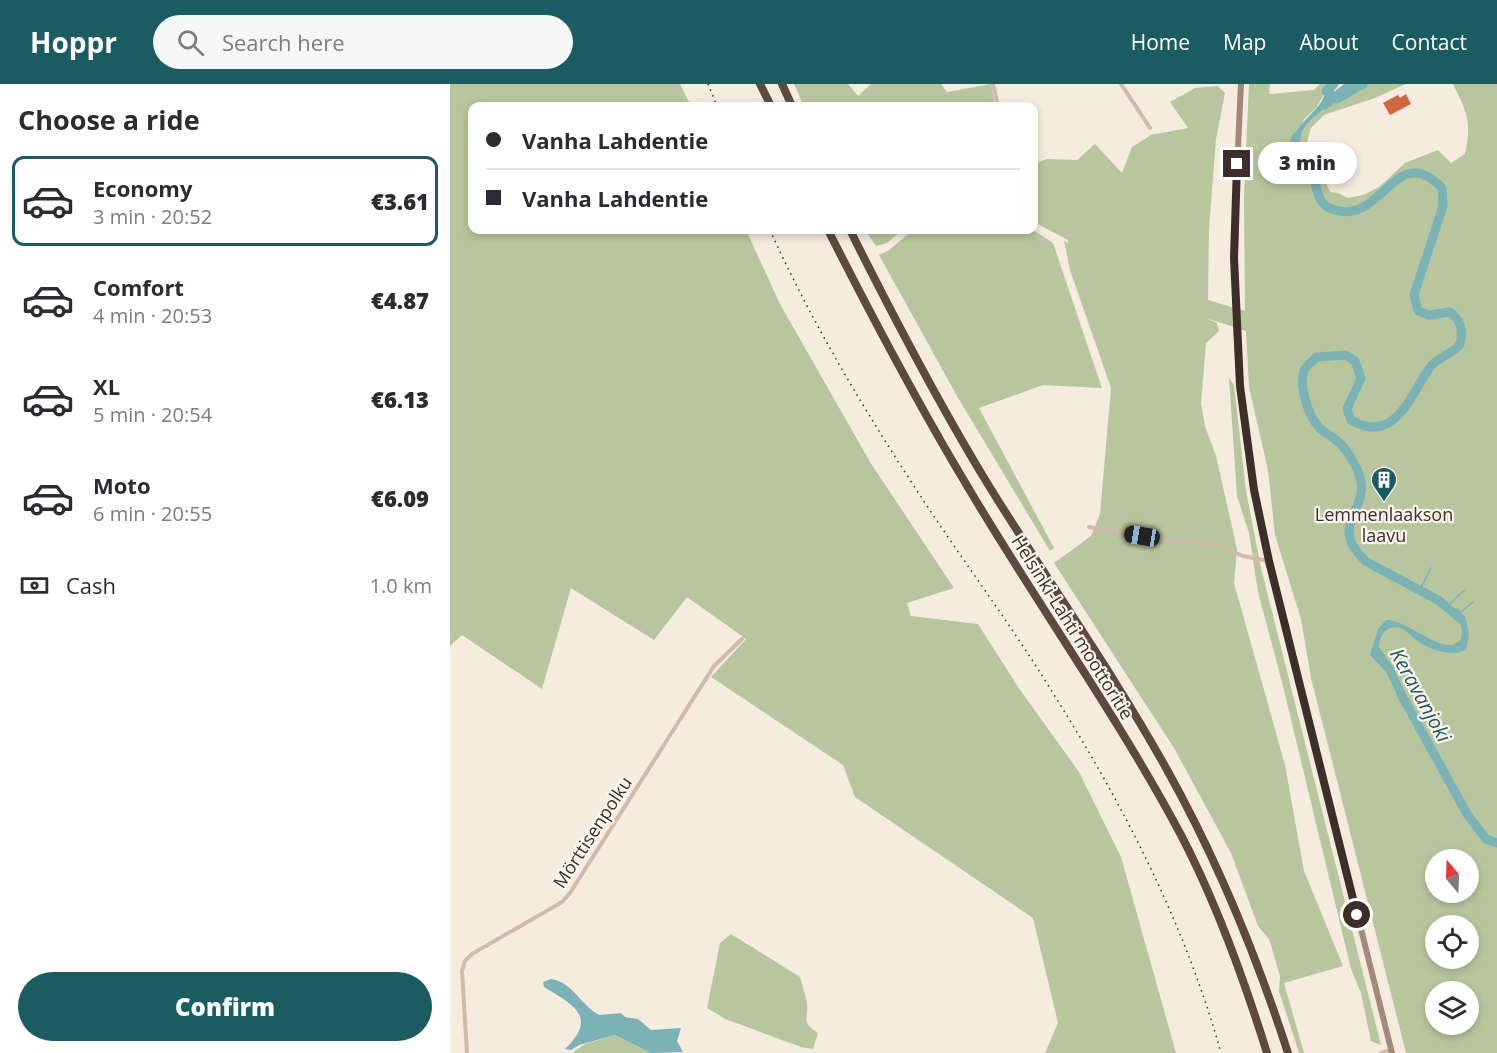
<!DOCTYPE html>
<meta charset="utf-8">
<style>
body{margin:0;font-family:"Open Sans",sans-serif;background:#f7f7f7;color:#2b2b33;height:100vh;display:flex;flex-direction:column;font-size:22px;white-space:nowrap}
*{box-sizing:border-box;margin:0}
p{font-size:20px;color:#7c7c81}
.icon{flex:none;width:33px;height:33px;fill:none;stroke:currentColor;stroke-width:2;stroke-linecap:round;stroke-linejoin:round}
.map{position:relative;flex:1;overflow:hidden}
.panel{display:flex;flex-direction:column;background:#fff;width:450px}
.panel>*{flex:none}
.guide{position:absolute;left:18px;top:18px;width:570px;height:132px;border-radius:12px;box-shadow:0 3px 9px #0003;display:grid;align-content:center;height:132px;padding:0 18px;background:#fff}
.needle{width:39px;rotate:341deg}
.buttons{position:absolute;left:975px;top:765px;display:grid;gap:12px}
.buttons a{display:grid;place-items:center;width:54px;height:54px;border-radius:50%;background:#fff;box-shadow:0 3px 9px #0003;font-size:30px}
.end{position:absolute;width:27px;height:27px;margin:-14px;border:8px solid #3c2f29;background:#fff;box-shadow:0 0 0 3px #fff}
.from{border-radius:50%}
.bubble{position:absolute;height:42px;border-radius:21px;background:#fff;box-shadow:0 3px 9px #0003;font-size:20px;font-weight:800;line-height:42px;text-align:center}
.car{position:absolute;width:18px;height:36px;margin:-18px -9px;border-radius:8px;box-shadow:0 0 4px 2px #0007;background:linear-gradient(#222 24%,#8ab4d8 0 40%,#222 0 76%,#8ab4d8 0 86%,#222 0)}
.guide b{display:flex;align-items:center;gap:21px;height:57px;font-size:22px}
.guide b+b{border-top:2px solid #e1e1e2}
.guide i{width:15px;height:15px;background:#2b2b33}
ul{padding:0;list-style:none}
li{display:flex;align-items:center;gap:18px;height:90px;margin:0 12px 9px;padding:0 6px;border:3px solid transparent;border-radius:12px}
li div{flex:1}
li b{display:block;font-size:22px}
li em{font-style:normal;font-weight:800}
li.active{border-color:#1a5c62}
li>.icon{width:54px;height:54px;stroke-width:1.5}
h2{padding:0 18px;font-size:27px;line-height:72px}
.pay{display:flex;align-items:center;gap:15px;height:66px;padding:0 18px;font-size:22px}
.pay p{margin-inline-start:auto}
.cta{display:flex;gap:12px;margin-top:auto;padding:12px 18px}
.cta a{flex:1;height:69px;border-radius:36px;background:#1a5c62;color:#fff;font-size:24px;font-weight:800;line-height:69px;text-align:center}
header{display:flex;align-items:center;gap:36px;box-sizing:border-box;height:84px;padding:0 30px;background:#1a5c62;color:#fff}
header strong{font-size:28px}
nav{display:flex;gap:33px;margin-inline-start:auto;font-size:21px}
.search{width:420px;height:54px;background:#f7f7f7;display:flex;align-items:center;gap:15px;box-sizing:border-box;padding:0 21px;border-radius:33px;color:#7c7c81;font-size:22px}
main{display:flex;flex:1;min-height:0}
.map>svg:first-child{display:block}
.green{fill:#b8c69d;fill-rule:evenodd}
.water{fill:#7bb2b5}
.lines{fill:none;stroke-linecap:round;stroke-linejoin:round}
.stream{stroke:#7bb2b5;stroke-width:1.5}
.river{stroke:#7bb2b5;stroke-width:9}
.building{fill:#d16641}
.minor{stroke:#cfbba9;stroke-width:4}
.secondary{stroke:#a3897a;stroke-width:6}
.motorway{stroke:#5d4940;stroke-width:8}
.rail{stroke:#3c2f29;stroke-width:1.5;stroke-dasharray:1.5 4.5;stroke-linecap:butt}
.route{stroke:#3c2f29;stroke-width:8}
.labels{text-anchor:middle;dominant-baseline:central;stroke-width:4.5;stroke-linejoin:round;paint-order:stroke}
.poi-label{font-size:18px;fill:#3c2f29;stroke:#fcf5ec}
.street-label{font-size:18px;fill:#3c2f29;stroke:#fcf5ec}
.water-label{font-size:20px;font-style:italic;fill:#1a5c62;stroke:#fcf5ec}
</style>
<header>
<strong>Hoppr</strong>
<div class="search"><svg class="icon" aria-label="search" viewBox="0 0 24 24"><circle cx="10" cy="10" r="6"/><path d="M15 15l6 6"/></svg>Search here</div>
<nav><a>Home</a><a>Map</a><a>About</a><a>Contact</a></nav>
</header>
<main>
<section class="panel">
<h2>Choose a ride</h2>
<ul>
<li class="active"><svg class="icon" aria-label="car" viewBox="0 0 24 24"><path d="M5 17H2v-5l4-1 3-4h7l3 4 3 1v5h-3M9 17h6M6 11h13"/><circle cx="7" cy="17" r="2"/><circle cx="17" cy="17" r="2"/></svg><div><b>Economy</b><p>3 min · 20:52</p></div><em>€3.61</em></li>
<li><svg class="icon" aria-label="car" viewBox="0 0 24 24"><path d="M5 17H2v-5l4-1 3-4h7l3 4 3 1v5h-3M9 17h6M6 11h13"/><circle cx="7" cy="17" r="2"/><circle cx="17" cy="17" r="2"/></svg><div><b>Comfort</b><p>4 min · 20:53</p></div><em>€4.87</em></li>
<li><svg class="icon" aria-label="car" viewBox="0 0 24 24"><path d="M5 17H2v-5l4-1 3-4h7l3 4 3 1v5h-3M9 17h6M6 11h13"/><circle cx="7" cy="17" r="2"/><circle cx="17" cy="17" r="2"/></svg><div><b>XL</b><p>5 min · 20:54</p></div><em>€6.13</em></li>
<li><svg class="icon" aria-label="car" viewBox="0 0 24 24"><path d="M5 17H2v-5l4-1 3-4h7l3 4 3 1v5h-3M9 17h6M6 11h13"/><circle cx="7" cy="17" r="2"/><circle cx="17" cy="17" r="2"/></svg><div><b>Moto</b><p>6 min · 20:55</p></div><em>€6.09</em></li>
</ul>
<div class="pay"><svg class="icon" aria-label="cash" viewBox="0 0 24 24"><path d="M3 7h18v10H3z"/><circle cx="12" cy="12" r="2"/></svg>Cash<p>1.0 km</p></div>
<div class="cta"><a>Confirm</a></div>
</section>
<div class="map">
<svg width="1047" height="969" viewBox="0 0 1047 969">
<rect width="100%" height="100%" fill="#f5ebdf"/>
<!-- green -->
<g class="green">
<path d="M0 0H230L241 22H22V146H296L330 220 420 378 504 504 457 519 461 532 528 540 568 603 629 688 671 773 726 969H595L608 939 583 834 405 713 393 681 261 593 296 555 237 513 204 556 121 504 92 605 12 551 0 562Z"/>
<path d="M344 0H398L408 12 421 0H491L497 8 541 0 545 22H354Z"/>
<path d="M799 0H820L819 10 864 6 870 0H884L876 7 866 24 854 35 848 56C858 33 889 9 912 0 924 0 943 0 956 0L925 14 874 31 861 44 857 58C882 74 867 89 881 108L888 109 898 114 913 111 929 103 955 79 988 66 1001 79 1015 70C1022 38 1017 28 1003 0H1047V969H956L861 594 851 535 825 451 818 386 799 303 796 247 756 234 767 239 769 247 756 259 751 319 755 342 766 372 787 465 784 499 835 681 854 787 893 882 834 899 854 969H849L829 907 830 892 819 855 808 842 781 769 724 664 604 479 641 452 650 430 661 304 620 186 614 157 618 159V156L584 138V80L597 75 627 76 645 60 672 89 682 63 701 51 738 44 720 18 745 4 768 2 775 9 766 55 759 145 758 216 795 227 794 113ZM986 776H1018V808H986ZM986 842H1018V874H986ZM986 908H1018V940H986Z"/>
<path d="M415 146H452L437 159 426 162Z"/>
<path d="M463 146H583L603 159 652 304 593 301 529 324 604 464 600 467 507 312 429 171 438 167Z"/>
<path d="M779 294 784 301 796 407 811 484 931 961 921 957 911 909 901 885 833 602 808 508 799 449 787 412Z"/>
<path d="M281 850 350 893C352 901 355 910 357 918 359 936 350 937 368 949L363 965 351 963 275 935 257 924 270 859Z"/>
<path d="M165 951 201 969H122L135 960Z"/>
</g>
<!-- water -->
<g class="water">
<path d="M876 7 887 15C873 26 845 43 850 64L845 66 842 58C848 36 871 27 876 7Z"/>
<path d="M1007 524C1019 536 1021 551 1016 566 999 573 980 566 966 556 961 552 956 546 950 544 937 540 929 551 929 563L943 583 960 619 953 623 936 588 920 571 928 545 936 536C959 535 996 576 1011 555 1013 545 1011 536 1003 530Z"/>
<path d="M101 895C122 898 130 920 149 931L171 929 175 933 188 935 201 946 231 944 227 957 233 968 201 969 165 951 129 961 121 966 115 965C148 933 124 921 94 903L93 898Z"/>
</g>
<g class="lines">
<!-- stream -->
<g class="stream">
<path d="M969 507 981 484"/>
<path d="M997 522 1015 506"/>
<path d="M1011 528 1023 518"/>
</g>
<!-- river -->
<g class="river">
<path d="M884 0 876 7 887 15 913 0"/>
<path d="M875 21 901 0"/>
<path d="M846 53 845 57C846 61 847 66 850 70 853 75 859 77 862 83 865 94 865 110 873 119 876 123 884 126 889 127 933 136 947 57 992 104L993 122 964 211 968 227 979 231 1000 228C1012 237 1013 247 1010 260 1003 270 988 273 981 282 960 310 946 362 901 336L897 325 911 294 905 277 896 271 867 273C863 277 856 282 854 287 849 302 858 332 869 343 874 349 882 352 887 357 896 363 901 374 906 383 924 418 891 431 901 458 904 465 910 471 915 477L988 516 1011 535"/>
<path d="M951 610 1017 730 1036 755 1047 759"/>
</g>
</g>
<!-- building -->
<path class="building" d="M956 10 961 20 940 31 933 19 948 11 950 14Z"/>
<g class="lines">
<!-- minor -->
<g class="minor">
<path d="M543 0 548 22"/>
<path d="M671 0 700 44"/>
<path d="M1042 0 1047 4"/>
<path d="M639 443 721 457 763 460 793 472 819 477"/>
<path d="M17 969 12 887 15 877 22 870 112 818 120 809 264 582 292 555"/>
<path d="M931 969 941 966"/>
</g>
<!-- secondary -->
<path class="secondary" d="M791 0C786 100 781 201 790 301 795 360 807 419 819 477L942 969"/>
<!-- motorway -->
<g class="motorway">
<path d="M310 0 321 22"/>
<path d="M332 0 342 22"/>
<path d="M378 146C423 235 470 324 522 410 590 524 668 633 731 751 767 820 794 895 817 969"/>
<path d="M400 146C443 232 488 319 539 402 597 496 662 587 716 684 767 775 806 870 838 969"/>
</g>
<!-- rail -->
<g class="rail">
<path d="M258 0 267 22"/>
<path d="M320 146C366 248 425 344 487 437 527 496 569 553 606 614 675 724 736 843 771 969"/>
</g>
</g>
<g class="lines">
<!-- route -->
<path class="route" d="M787 80 784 174 790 302 804 406 819 477 907 831"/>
</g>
<!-- icons -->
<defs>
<symbol id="building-pin" viewBox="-11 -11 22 30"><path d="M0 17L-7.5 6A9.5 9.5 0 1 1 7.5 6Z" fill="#1a5c62" stroke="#fcf5ec"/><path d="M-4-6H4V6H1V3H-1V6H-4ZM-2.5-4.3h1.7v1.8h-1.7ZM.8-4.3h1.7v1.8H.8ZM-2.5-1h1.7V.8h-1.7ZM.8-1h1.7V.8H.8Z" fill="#fff"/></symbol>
</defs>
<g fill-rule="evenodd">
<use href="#building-pin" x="919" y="381" width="30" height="40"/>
</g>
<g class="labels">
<!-- poi labels -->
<g class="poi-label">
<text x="934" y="430">Lemmenlaakson<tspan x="934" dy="21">laavu</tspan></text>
</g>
<!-- street labels -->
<g class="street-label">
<text transform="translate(623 543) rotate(58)">Helsinki-Lahti moottoritie</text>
<text transform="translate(142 748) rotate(-57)">Mörttisenpolku</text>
</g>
<!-- water labels -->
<g class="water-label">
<text transform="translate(971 611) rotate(61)">Keravanjoki</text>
</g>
</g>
</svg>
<div class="buttons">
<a><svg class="needle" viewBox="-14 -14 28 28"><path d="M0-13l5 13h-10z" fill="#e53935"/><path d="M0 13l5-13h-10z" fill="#7c7c81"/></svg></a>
<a><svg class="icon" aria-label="locate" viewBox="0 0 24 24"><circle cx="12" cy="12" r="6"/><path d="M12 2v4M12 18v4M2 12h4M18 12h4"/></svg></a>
<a><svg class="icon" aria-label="layers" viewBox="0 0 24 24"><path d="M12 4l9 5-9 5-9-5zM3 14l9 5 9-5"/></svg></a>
</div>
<i class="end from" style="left:907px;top:831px"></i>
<i class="end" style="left:787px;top:80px"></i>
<div class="bubble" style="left:808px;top:58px;width:99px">3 min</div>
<i class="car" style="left:692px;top:452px;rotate:279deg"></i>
<div class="guide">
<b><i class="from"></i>Vanha Lahdentie</b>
<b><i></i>Vanha Lahdentie</b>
</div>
</div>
</main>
